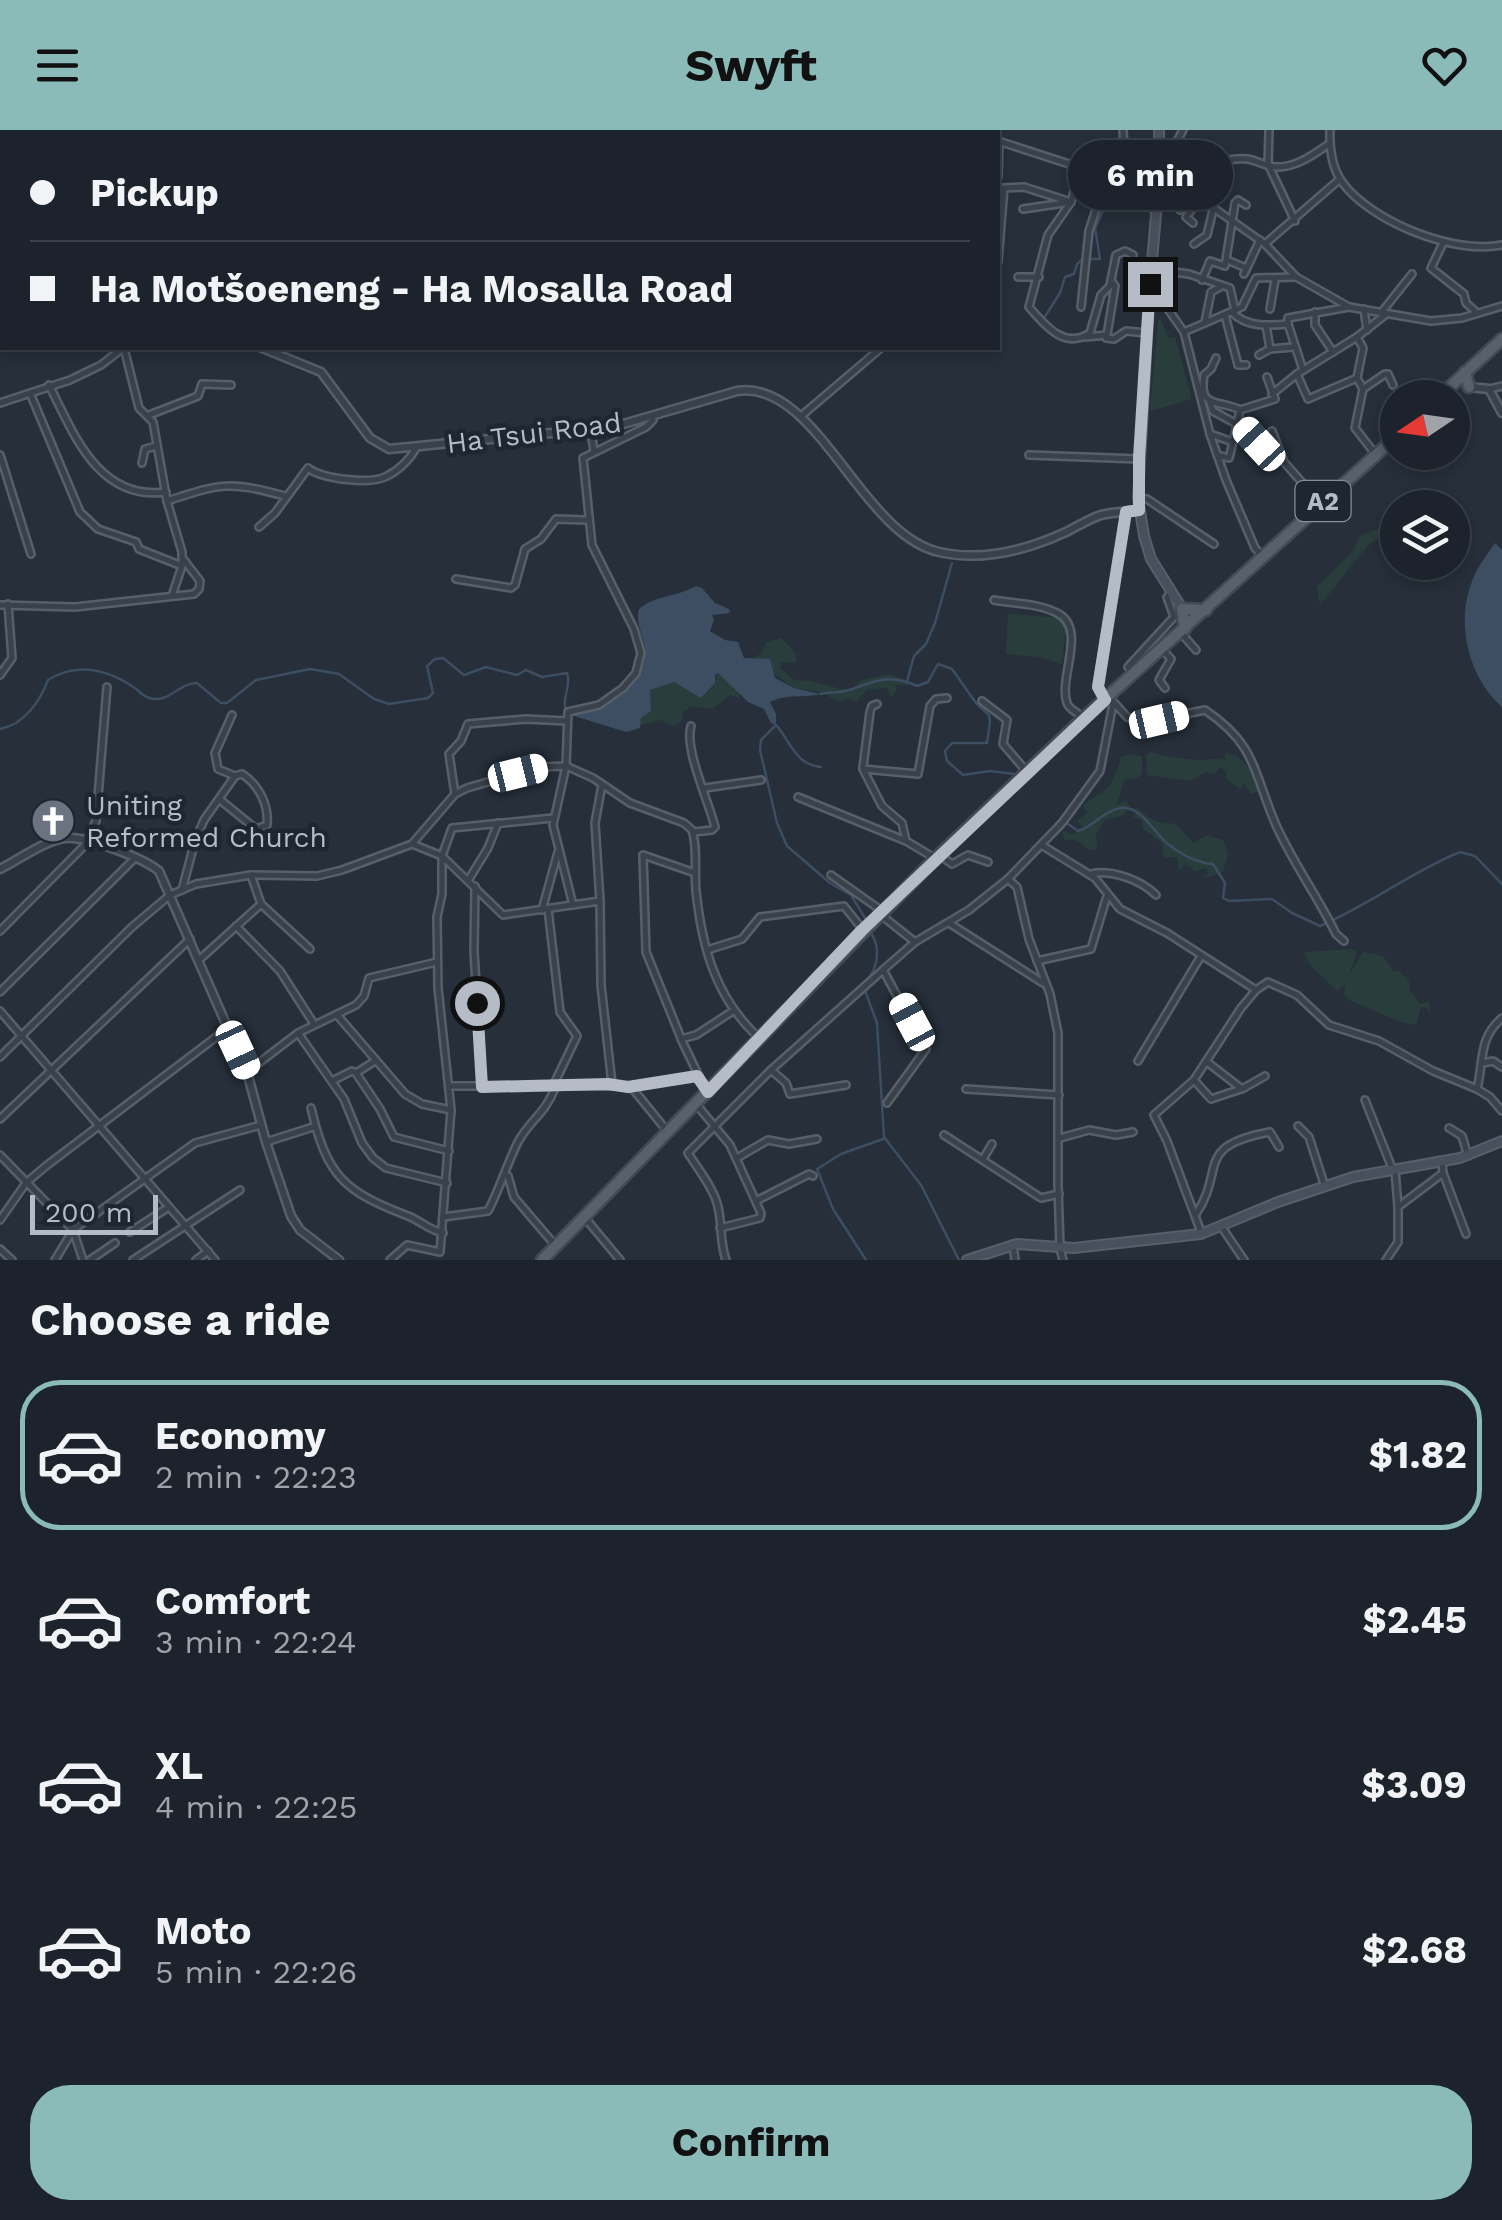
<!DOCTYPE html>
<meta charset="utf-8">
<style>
body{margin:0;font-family:"Work Sans",sans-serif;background:#252b34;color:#f1f3f6;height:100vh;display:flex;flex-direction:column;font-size:38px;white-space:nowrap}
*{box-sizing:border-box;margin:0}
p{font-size:32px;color:#a0a4a9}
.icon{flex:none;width:55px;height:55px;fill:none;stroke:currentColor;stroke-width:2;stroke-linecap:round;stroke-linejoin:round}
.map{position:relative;height:1130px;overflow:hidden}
.details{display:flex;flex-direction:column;background:#1c232c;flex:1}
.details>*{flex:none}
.top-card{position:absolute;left:0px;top:0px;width:1000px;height:220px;box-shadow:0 5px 15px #0003,0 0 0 2px #3a4048;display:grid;align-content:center;height:220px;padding:0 30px;background:#1c232c}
.needle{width:65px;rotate:257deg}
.fabs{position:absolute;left:1380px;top:250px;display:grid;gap:20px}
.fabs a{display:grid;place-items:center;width:90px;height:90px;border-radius:50%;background:#1c232c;box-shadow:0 5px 15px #0003,0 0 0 2px #3a4048;font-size:50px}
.scale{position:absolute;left:30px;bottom:25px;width:128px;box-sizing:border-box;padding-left:10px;border:5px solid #b5bcc6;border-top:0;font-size:28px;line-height:35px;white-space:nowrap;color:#b5bcc6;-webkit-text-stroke:8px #1e2630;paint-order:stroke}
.end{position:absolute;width:45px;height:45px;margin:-22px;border:12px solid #b5bcc6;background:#111;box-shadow:0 0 0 5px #111}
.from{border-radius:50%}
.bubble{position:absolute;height:70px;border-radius:35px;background:#1c232c;box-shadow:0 5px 15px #0003,0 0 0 2px #3a4048;font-size:32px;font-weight:700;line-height:70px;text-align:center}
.car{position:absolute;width:30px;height:60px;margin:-30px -15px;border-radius:12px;box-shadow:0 0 8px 2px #0007;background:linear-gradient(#fff 24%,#345 0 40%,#fff 0 76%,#345 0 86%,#fff 0)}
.top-card b{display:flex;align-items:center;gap:35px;height:95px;font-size:38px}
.top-card b+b{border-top:2px solid #3a4048}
.top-card i{width:25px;height:25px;background:#f1f3f6}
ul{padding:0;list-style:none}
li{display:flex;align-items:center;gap:30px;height:150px;margin:0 20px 15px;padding:0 10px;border:5px solid transparent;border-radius:40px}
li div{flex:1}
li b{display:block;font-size:38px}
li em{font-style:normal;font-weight:700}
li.current{border-color:#8bbbb9}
li>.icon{width:90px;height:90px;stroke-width:1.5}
h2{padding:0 30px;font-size:45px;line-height:120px}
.cta{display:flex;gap:20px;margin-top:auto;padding:20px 30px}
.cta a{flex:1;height:115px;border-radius:40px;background:#8bbbb9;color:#111;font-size:40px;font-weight:700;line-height:115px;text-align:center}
header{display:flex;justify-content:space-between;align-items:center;height:130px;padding:0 30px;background:#8bbbb9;color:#111;font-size:45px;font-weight:700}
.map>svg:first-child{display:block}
.green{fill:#2a3d3d}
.water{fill:#3d4d62}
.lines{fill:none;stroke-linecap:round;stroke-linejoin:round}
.stream{stroke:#3d4d62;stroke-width:2.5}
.minor-casing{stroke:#575f69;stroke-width:10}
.tertiary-casing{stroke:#575f69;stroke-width:11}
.secondary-casing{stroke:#575f69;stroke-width:12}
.primary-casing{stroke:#424a54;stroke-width:15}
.minor{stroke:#39414b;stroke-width:5}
.tertiary{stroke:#39414b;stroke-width:6}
.secondary{stroke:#48505d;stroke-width:8}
.primary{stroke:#57606b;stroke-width:10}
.route{stroke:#b5bcc6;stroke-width:12}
.labels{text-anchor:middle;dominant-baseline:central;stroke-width:9;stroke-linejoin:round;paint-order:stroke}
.shield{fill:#1e2630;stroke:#888f99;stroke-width:2.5}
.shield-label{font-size:25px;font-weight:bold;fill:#b5bcc6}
.street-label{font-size:28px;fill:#b5bcc6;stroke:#1e2630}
.poi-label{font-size:28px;fill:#b5bcc6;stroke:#1e2630;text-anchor:start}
</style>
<header><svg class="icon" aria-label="menu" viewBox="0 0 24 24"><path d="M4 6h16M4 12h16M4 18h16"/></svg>Swyft<svg class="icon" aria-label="heart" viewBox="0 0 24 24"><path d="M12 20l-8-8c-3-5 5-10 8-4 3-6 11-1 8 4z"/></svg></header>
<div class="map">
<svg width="1502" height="1130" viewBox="0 0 1502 1130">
<rect width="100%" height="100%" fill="#262f3a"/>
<!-- green -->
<g class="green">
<path d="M1158 190H1161L1169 208 1175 207 1192 269 1150 281Z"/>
<path d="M1397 391V407L1377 409 1369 414 1320 475 1317 457 1353 421 1360 406Z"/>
<path d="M1008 484 1063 488 1066 501 1062 534 1040 527 1006 524Z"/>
<path d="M781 508 796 523V533L781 532 780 538 794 550 810 551 841 559 853 558 862 550 889 544 906 550 909 556 897 555 895 563 890 567 888 558 868 559 855 572 848 568 839 572 821 562 794 558 754 530V527L761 524 766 512Z"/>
<path d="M719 543 736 557 741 569 730 565 712 579 691 576 683 582 681 592 673 596 661 590 640 595C640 585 651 578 649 560L674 552 704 565Z"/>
<path d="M1150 622C1161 626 1186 629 1199 630 1209 630 1214 627 1225 630L1226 624 1236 625 1256 645 1261 661 1250 664 1245 652 1240 659 1225 647 1227 643 1221 637 1214 644 1206 642 1190 651 1147 645 1146 626Z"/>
<path d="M1132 624 1142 627V643L1139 647 1124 650 1117 675 1126 670 1130 676C1125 688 1116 687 1105 690L1096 705 1097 719C1084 723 1085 713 1074 710 1071 710 1067 711 1064 710L1062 700 1075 705 1076 699 1083 697 1077 691 1087 683 1083 676C1090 668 1097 667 1105 660 1114 652 1118 638 1121 627Z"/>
<path d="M1138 678C1147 688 1162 696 1175 693L1193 713 1207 705 1223 710 1228 724 1223 742 1203 749 1208 743 1206 738 1195 741 1185 733 1182 740 1179 739 1177 727 1163 728V714L1143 699 1142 690 1133 687 1135 679Z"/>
<path d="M1354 819 1357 823 1348 847 1363 822 1383 826 1394 842 1399 841 1409 851V859L1420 874 1429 871 1431 886 1428 879 1421 877 1416 895 1401 892 1349 870 1344 865 1345 855 1337 861 1309 834 1304 822Z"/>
</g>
<!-- water -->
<g class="water">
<path d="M1495 413 1502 420V577C1469 548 1456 495 1471 454 1476 439 1486 426 1495 413Z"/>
<path d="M696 456 702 458 715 473 729 479 730 483 712 485 714 490 710 501 725 510 738 512 744 528 770 529 775 548 794 558 820 564C802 569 788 563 770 572L776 584V595L771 593 764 579 748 572 718 543 715 545V553L701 568 674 552 650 560 651 581 641 588 640 598 626 602 571 585 572 581C602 581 641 561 645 527 647 509 634 496 639 479 655 465 677 467 696 456Z"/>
</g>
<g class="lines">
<!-- stream -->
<g class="stream">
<path d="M54 2 56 0"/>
<path d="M1120 55 1144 43"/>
<path d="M0 68 2 65"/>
<path d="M1044 188 1060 163 1065 147 1074 144 1077 134 1083 129H1100L1095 98 1106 74 1117 63"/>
<path d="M907 551 914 526 926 514 935 493 952 433"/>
<path d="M820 564C828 562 837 563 845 561 874 553 886 542 917 556L928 552 938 534 952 539 976 573 989 585 990 591 987 613H952L945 621 947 631 963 645 990 641 1015 644"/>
<path d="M776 595 761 610 760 620 777 693 787 716 830 753 851 765 865 788"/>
<path d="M777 596C791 613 796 635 821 637"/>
<path d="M0 599C25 594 40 571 48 550 77 532 107 539 135 558 141 563 146 569 155 569 171 570 180 553 197 553L221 573H227L256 550 310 539 339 544 374 569 389 574 428 568 433 563 427 536 435 529 443 528 464 545 486 537 517 545 526 540 542 547 567 543C572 556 561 569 566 579"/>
<path d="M1068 694 1078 701C1094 697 1103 681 1120 678 1142 675 1154 704 1169 715 1181 724 1198 733 1213 734L1225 753 1223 768 1229 771 1272 769 1292 783 1320 796C1369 775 1411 742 1460 722L1475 726 1502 754"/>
<path d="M866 852C878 838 881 818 871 803"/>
<path d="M864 858 877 893 884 1007 921 1055 959 1130"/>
<path d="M866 1130 833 1079 817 1039 841 1024 883 1009"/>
</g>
<defs>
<g id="minor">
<path d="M435 0 448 2"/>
<path d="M949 0 957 2"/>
<path d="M1123 0 1124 18"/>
<path d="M1269 0 1268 34 1295 91"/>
<path d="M1330 0C1329 17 1332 38 1342 52 1371 92 1455 125 1502 115"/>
<path d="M418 2 430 0"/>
<path d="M592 2 599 0"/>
<path d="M887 2 889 0"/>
<path d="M998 11 1069 34 1120 60 1157 68"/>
<path d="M1160 22 1174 17 1183 0"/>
<path d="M1080 39 1071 72 1048 105 1029 177C1045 195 1064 220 1090 203L1101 165 1113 153 1115 156 1107 205 1085 207"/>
<path d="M1160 39 1191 54 1208 74 1265 114 1296 147 1349 177 1431 191 1462 188 1502 176"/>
<path d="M998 47 999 11"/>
<path d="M1191 54 1222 43 1229 30C1256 25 1256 35 1276 37 1296 38 1314 24 1329 14"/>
<path d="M1076 56 1098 73 1089 101 1081 177"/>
<path d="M1023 79 1064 73"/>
<path d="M1180 80 1195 59"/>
<path d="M1193 93 1186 87 1201 68"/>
<path d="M1443 113 1431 138 1464 164 1466 173 1476 182"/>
<path d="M1194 114 1207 105 1213 80"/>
<path d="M1265 114 1340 49"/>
<path d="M1227 130 1246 138"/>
<path d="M998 132 1004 58 1024 57 1071 72"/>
<path d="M1151 139 1189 144 1230 158 1235 181"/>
<path d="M1244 144 1260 110"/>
<path d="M1018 147H1039"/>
<path d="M1202 150 1210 131 1225 136 1235 73 1238 70 1246 75"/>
<path d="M1110 155 1116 125 1125 121 1133 125"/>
<path d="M1151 155 1184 202 1210 304 1226 350 1255 418 1263 427"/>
<path d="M1270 179 1275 150"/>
<path d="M1364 179 1367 200"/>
<path d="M1315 182V195L1333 222"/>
<path d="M1233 183C1246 197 1269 196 1288 194V188L1349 177"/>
<path d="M1381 183 1412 144"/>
<path d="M1225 185 1238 235H1246"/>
<path d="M1205 192 1211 162 1220 157"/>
<path d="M1288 194 1303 240"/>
<path d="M1266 195 1270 219"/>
<path d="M1184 202 1242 177 1256 148 1296 147"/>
<path d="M1357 207 1385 185"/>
<path d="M1106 208 1114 209 1126 201 1147 203"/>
<path d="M124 218 139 278 153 292 167 371 182 422V436L172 466"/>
<path d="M1259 225 1270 219 1293 217"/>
<path d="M1216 228 1211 239 1204 245C1198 280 1219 269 1240 280"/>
<path d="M1297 244 1308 269 1357 248"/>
<path d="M49 255C74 304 98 371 166 362"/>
<path d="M1363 259 1385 244H1388L1393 255"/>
<path d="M1489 259 1502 256"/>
<path d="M30 263 80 382 98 399 136 412 139 419 182 436"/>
<path d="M1272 264 1297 244 1357 207 1363 218 1357 248 1363 259 1355 298 1376 325"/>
<path d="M0 273 70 250 101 235 123 218"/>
<path d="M1210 273 1213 281 1244 298 1259 314"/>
<path d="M149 285 198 266 202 254 231 255"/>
<path d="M800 287 881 218"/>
<path d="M582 300 592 308 594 321"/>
<path d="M1272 301 1284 332 1320 373"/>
<path d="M1210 304 1233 312 1240 280 1275 269 1267 247"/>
<path d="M0 325 31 424"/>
<path d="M1029 325 1139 329"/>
<path d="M1217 325 1229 328 1233 312"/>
<path d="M142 333 145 319 157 316"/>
<path d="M1138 368 1147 369 1214 414"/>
<path d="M167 371C222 353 229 351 285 366"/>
<path d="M259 397 275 383 308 338C322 349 371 355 387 346 399 340 410 329 416 318"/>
<path d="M456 449 511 458 515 455 525 419 541 409 556 389 587 390"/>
<path d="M994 470C1015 474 1037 473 1057 483 1088 498 1058 548 1067 573 1070 581 1078 582 1084 588"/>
<path d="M0 475 75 477 194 464 199 459 200 451 184 430"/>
<path d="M1181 503 1196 520"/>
<path d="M1162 519 1171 529 1159 550 1165 558"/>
<path d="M1128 537 1174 487 1167 467 1170 464"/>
<path d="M0 545 12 528 8 474"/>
<path d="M1103 567 1097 557 1126 382"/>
<path d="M1109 567 1127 587 1140 593 1205 580C1257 615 1253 642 1276 695 1293 733 1318 767 1336 804L1344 811"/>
<path d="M982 571 1007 590 1003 614 1027 642"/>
<path d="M691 596C684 619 709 672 715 697L712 700 694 702"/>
<path d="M863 637 870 582 872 576 877 574"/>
<path d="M602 655 595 693 600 771 601 855 612 954"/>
<path d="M705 658 761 650"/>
<path d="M455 664 449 624 461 611 468 594 526 589 566 591"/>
<path d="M798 667 906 711 933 727"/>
<path d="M219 669 256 699 267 695C269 675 259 655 242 644L235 646 218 639 215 623 232 585"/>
<path d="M906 711 902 693 882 676 863 639 918 644 930 576 936 569 947 568"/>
<path d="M412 714 442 726 503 785 600 771"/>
<path d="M1043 716 1095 748 1120 779 1167 803 1256 860"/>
<path d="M940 725 952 734 968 725 988 732"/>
<path d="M695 743 643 725 646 822 683 913 706 961"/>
<path d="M1091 744C1111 739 1141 750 1156 765"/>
<path d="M251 745 261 774 310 819"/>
<path d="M831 745 882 781"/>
<path d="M469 749 488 718 498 693"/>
<path d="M1008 749 1017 757 1029 809 1050 864 1058 903V1055L1060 1118 1063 1130"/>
<path d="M475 756 474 821 482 957"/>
<path d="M182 760 195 711 204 690 235 646"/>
<path d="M573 775 553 695 566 636 568 582 599 575 623 558 636 543 641 523 634 499 592 415 583 328 646 297 653 290"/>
<path d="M548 779 560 882 577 906 553 956"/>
<path d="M542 780 558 722"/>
<path d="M881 785 915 812 969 780 1008 749 1062 693 1100 641 1113 574"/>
<path d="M949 793 1043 853"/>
<path d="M236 796 280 841 314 894"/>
<path d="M0 801 84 716 96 691 107 557"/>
<path d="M707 820 742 809 760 787 844 776 863 800"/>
<path d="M199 830 261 774"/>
<path d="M1037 831 1091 819 1107 766"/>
<path d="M0 862 135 728"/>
<path d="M0 881 215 1130"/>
<path d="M338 886 405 964 422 974 451 980"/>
<path d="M298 903 344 969 362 1013 373 1028 386 1038 447 1053"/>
<path d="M681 909 696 905 733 881"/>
<path d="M0 927 132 797 170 765 196 754 251 745 317 746 342 740 412 714 455 664 467 658 539 637 566 636 593 648 630 673 684 693 692 700C698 718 694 741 696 761 702 818 716 868 758 907"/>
<path d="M1138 931 1201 826"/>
<path d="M1207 932 1242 959 1265 946"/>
<path d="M1483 933 1493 931 1502 937"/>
<path d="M771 940 786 953 790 964 846 955"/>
<path d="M247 942 298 903 356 875 364 866 369 848 437 832"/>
<path d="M356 943 375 931"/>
<path d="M1194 950 1211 969 1241 959"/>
<path d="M332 951 352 941 356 943 380 979 394 1007 449 1021"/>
<path d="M449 956H623L633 959 667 1001"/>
<path d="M632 957 697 946"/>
<path d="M966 959 1059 965"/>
<path d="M1477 959C1484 930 1478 909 1502 888"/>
<path d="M1365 970 1392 1038"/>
<path d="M887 973 926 919 883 840 915 812"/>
<path d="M696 974 730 1015 761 1083 760 1088 720 1098"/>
<path d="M311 978C327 1046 343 1061 408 1086 421 1091 429 1100 443 1103"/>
<path d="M0 989 190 809"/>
<path d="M1298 996 1309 1007 1325 1057"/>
<path d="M1449 998 1462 1006 1468 1026"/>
<path d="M944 1005 1041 1068 1059 1064"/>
<path d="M1060 1008 1089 1000 1116 1005 1133 1002"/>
<path d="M266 1012 313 997"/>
<path d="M0 1025 73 1100 83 1130"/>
<path d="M737 1028 768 1010 789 1014 817 1009"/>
<path d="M983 1029 992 1014"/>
<path d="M1395 1040 1398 1077"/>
<path d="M1443 1043 1466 1104"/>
<path d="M508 1046 514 1067 554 1114"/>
<path d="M758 1070 809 1044 813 1046"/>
<path d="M1196 1084C1226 1040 1193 1016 1270 1002L1279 1017"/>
<path d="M443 1087 488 1081C500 1058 507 1034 518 1012 529 991 545 984 555 958"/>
<path d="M586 1089 620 1130"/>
<path d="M0 1090 26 1053 46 1036 228 898"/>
<path d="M1221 1096 1244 1130"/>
<path d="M130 1102 169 1077"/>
<path d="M1201 1102 1167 1011 1154 985 1194 950 1241 878 1256 860 1268 852 1297 865 1329 895 1379 911 1433 941 1477 959 1490 967 1502 981"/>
<path d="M1013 1114 1015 1130"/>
<path d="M0 1119 12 1130"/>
<path d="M55 1130 73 1100 195 1013 261 995"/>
<path d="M90 1130 115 1113"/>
<path d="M133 1130 240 1060"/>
<path d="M196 1130 208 1121"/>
<path d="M390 1130 407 1115 440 1122 451 980 438 858 437 787 442 764V726L452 698 553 688"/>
<path d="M726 1130C719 1111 723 1093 717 1073 712 1056 698 1039 688 1023L771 940 883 840"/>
<path d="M1386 1130 1398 1112V1077L1443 1043 1442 1032"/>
</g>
<g id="tertiary">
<path d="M0 77 2 79"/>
<path d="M262 218 321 242 370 308 389 319 613 297 737 261C817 249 860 404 939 422 983 432 1027 420 1066 402 1078 396 1089 389 1101 385 1113 382 1127 382 1139 380"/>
<path d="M1469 257 1489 259 1502 283"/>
<path d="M0 739C20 729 42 712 64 708 84 705 143 728 159 741L247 942 266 1012 291 1086 300 1100 339 1130"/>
</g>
<g id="secondary">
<path d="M1159 0 1160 39 1150 154 1138 368 1144 406 1151 429 1183 480"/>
<path d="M1154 79 1143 66 1157 55"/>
<path d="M967 1130 1017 1114 1074 1118 1201 1104 1278 1072 1353 1047 1460 1028 1502 1011"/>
</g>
<g id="primary">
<path d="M1465 242 1469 257"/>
<path d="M1438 268 1502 209"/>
<path d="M1185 499 1182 479 1206 480"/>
<path d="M542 1130 932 732 1084 588 1398 305"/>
</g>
</defs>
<!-- minor casing -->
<use href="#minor" class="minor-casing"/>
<!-- tertiary casing -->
<use href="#tertiary" class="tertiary-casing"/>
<!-- secondary casing -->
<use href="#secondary" class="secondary-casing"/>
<!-- primary casing -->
<use href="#primary" class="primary-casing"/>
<!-- minor -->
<use href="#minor" class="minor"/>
<!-- tertiary -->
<use href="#tertiary" class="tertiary"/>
<!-- secondary -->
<use href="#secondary" class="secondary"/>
<!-- primary -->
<use href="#primary" class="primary"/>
</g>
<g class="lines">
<!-- route -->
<path class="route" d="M477 873 482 957 608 954 628 957 697 946 708 962 862 800 1105 570 1098 557 1126 382 1139 380V328L1150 154"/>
</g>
<!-- icons -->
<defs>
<symbol id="church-disc" viewBox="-11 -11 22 22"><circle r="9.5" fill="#6b7280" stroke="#1e2630"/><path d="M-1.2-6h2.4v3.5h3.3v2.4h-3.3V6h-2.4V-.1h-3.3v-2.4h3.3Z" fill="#fff"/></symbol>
</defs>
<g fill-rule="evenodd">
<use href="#church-disc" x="28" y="666" width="50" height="50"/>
</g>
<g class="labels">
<!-- shield labels -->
<rect class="shield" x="1295.5" y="351" width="55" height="40" rx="8"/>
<g class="shield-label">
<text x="1323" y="371">A2</text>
</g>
<!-- street labels -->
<g class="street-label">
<text transform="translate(534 303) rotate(-7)">Ha Tsui Road</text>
</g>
<!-- poi labels -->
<g class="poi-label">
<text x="86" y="675">Uniting<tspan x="86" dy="32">Reformed Church</tspan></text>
</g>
</g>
</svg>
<div class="fabs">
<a><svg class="needle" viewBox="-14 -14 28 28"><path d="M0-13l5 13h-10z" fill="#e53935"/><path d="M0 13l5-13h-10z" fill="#a0a4a9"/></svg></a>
<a><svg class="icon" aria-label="layers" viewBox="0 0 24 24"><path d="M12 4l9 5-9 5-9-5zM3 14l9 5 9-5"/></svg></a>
</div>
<div class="scale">200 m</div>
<i class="end from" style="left:477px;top:873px"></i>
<i class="end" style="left:1150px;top:154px"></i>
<div class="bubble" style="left:1068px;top:10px;width:165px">6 min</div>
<i class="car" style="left:1259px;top:314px;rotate:317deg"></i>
<i class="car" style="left:1159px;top:590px;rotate:77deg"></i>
<i class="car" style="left:518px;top:643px;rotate:76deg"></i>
<i class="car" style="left:912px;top:892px;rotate:332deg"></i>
<i class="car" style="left:238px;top:920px;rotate:155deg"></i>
<div class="top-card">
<b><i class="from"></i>Pickup</b>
<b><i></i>Ha Motšoeneng - Ha Mosalla Road</b>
</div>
</div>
<section class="details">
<h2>Choose a ride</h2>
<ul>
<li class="current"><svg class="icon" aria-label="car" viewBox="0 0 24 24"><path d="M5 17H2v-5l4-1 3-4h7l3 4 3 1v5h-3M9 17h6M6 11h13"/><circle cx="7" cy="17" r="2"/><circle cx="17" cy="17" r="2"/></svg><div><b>Economy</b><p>2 min · 22:23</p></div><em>$1.82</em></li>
<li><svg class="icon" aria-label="car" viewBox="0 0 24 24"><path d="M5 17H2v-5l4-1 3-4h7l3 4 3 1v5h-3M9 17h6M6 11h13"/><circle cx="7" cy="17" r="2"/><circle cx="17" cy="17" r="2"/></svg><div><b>Comfort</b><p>3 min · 22:24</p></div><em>$2.45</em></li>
<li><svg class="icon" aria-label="car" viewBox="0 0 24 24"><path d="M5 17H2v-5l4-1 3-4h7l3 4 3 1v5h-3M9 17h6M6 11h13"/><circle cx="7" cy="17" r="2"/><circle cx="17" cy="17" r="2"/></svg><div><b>XL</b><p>4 min · 22:25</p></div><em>$3.09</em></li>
<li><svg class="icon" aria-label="car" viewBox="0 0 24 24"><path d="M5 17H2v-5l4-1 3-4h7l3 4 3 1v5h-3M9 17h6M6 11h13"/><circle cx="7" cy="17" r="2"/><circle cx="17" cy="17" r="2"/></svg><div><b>Moto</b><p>5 min · 22:26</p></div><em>$2.68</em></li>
</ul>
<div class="cta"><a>Confirm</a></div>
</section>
